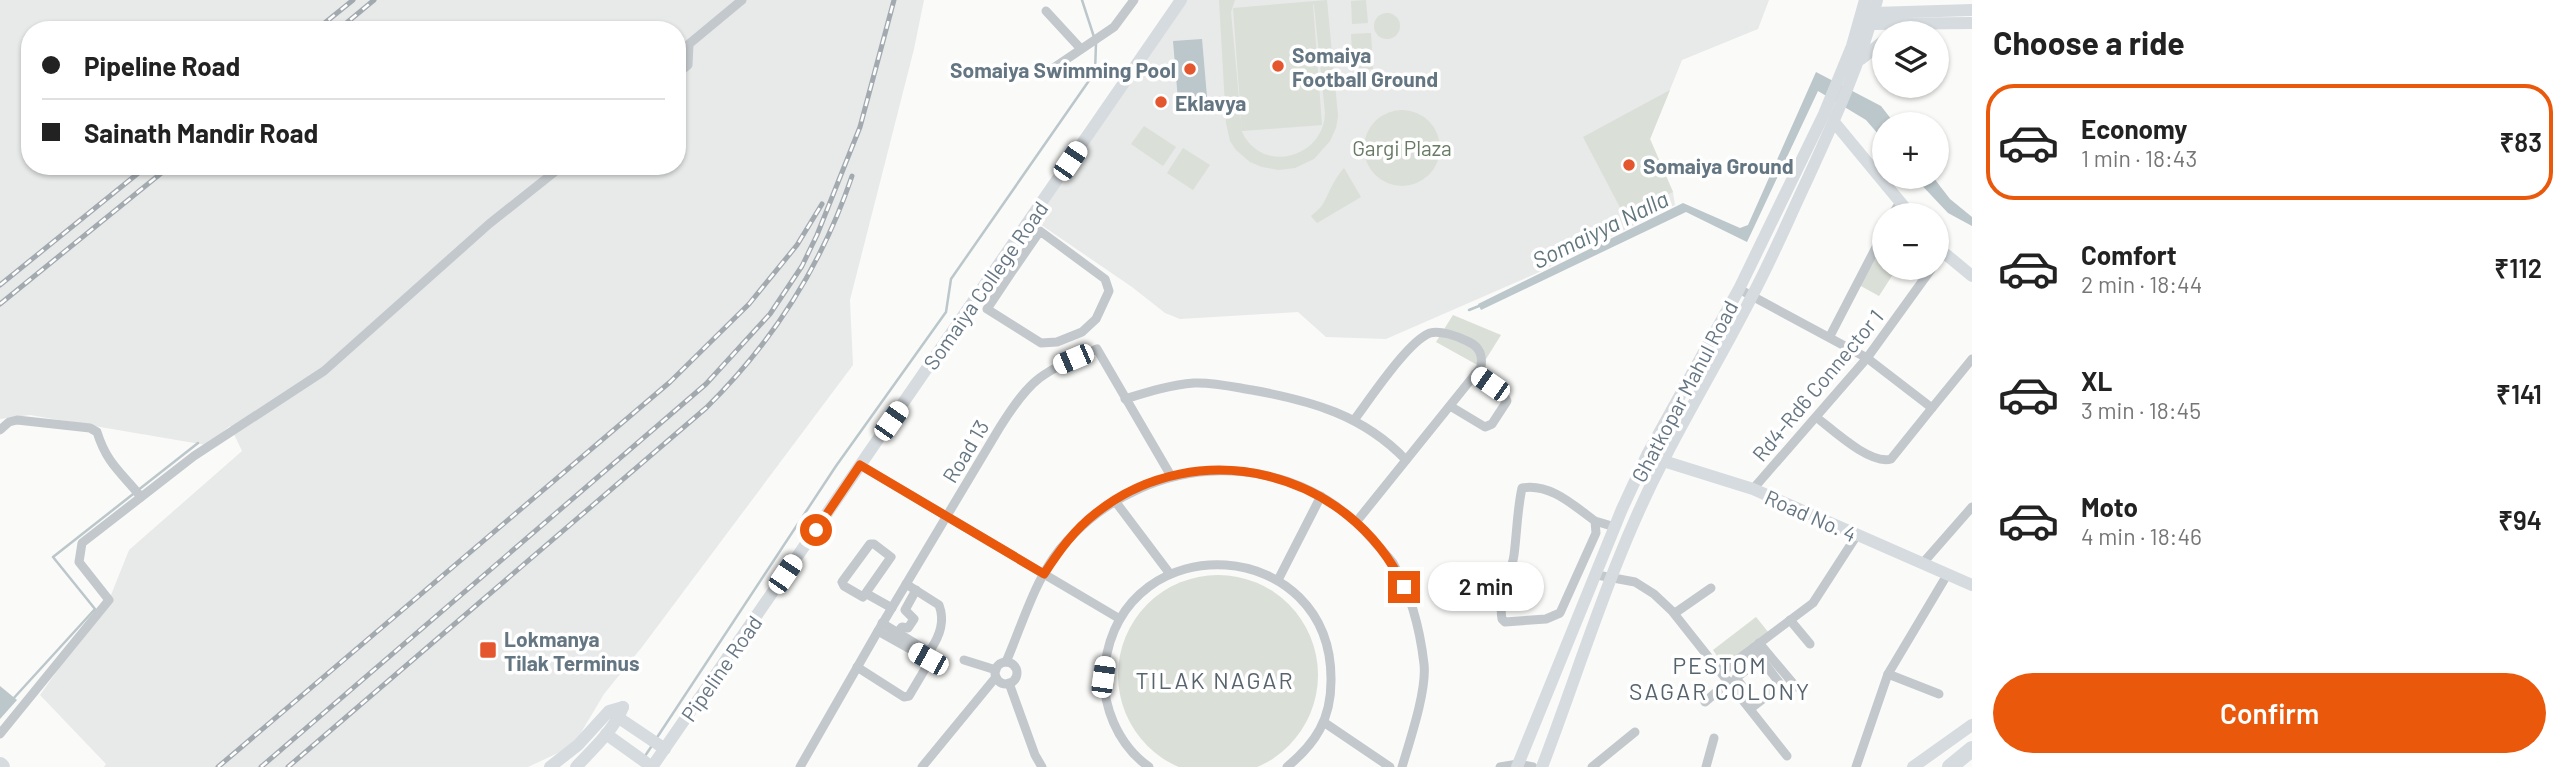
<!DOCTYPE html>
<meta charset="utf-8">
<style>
body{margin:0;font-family:Barlow,sans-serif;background:#f6f6f6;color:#222;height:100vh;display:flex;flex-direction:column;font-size:26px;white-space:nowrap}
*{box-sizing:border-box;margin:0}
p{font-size:23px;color:#767676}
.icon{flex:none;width:38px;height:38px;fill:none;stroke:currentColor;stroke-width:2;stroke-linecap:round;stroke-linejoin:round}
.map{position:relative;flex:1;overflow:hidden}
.details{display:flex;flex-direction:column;background:#fff;width:595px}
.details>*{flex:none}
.hud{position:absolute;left:21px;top:21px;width:665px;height:154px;border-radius:28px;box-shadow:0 2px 5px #0004;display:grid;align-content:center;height:154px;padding:0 21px;background:#fff}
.fabs{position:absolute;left:1872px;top:21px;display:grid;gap:14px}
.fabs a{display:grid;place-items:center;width:77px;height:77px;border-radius:50%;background:#fff;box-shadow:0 2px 5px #0004;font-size:35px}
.end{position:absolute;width:32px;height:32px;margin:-16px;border:9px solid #ea580c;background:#fff;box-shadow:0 0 0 4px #fff}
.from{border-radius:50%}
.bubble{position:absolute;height:49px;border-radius:24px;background:#fff;box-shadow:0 2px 5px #0004;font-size:23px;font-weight:600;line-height:49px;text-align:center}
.car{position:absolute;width:21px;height:42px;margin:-21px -10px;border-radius:9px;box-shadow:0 0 5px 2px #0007;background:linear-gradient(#fff 24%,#345 0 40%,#fff 0 76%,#345 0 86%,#fff 0)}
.hud b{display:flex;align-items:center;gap:24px;height:66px;font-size:26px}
.hud b+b{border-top:2px solid #e0e0e0}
.hud i{width:18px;height:18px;background:#222}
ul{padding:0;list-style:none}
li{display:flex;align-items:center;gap:21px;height:116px;margin:0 14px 10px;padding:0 7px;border:4px solid transparent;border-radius:28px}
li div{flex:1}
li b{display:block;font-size:26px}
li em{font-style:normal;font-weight:600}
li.active{border-color:#ea580c}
li>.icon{width:63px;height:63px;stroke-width:1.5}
h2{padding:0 21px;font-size:32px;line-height:84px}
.primary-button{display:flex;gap:14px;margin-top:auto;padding:14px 21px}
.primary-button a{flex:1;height:80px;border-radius:42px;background:#ea580c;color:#fff;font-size:28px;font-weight:600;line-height:80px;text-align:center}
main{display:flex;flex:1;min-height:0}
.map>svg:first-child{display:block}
.built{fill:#e8e9e9;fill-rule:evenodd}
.green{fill:#dadfd7}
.water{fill:#bbc7cb}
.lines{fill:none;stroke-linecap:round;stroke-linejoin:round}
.stream{stroke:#bbc7cb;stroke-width:2.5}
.street{stroke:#c3c8cc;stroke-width:9}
.secondary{stroke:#d6dbdf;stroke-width:12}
.highway{stroke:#d6dbdf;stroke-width:16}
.rail-casing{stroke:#a2aab0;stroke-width:5}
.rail{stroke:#fff;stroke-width:2.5;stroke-dasharray:8;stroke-linecap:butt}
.route{stroke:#ea580c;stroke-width:9}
.poi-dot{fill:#e4572e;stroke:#fff;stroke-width:2.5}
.labels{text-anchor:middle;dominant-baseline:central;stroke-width:7;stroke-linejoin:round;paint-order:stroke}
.poi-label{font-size:21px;font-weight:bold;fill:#657683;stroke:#fff;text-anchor:start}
.park-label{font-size:21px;fill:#687a64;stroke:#fff}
.street-label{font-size:21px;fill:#657683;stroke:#fff}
.water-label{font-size:23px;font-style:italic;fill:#60757c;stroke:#fff}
.neighbourhood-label{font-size:23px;letter-spacing:2px;fill:#57646e;stroke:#fff}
</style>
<main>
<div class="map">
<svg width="1972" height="767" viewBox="0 0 1972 767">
<rect width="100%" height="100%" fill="#fafaf8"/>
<!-- built -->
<g class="built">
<path d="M0 0H924L914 49 850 300 853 365 642 647 604 694 573 746 528 767H104L106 764 40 695 111 595 129 550 242 451 230 426 206 445 30 415 0 419ZM30 30H677V166H30Z"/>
<path d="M1183 0H1769L1758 29 1682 60 1650 139 1673 192 1675 205 1535 274 1386 339 1326 337 1298 312 1180 319 1165 313 1132 287 1031 218Z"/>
</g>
<!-- green -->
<g class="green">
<path d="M1219 0H1235L1231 12 1242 132C1262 175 1324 158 1325 113L1314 5 1313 4 1322 125 1242 131 1233 8 1327 0 1338 116 1336 128 1330 141 1314 159 1295 168 1279 170 1262 167 1250 162 1236 150 1230 141 1226 123Z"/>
<path d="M1366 0 1368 23 1352 24 1351 1Z"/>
<circle cx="1387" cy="26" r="13"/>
<path d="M1371 33 1373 69 1353 71 1351 34Z"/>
<path d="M1670 90 1650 139 1673 192 1624 215 1583 137Z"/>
<circle cx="1402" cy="148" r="38"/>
<path d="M1144 126 1176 147 1163 166 1131 144Z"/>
<path d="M1183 148 1210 165 1193 190 1167 173Z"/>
<path d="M1344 168 1361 197 1317 223 1311 216C1315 212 1320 209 1323 204 1330 191 1334 179 1344 168Z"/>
<path d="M1885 237V268H1897L1879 296 1859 285Z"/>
<path d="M1453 315 1501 335 1481 367 1436 342Z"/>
<circle cx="1218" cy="675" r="100"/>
<path d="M1756 617 1773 638 1729 673 1713 650Z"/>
</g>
<!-- water -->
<g class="water">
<path d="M1202 39 1207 97 1178 100 1173 41Z"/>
<path d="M1816 72 1881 106 1895 124H1885V142L1866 120 1818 91 1747 242 1686 212 1481 310 1478 304 1683 203 1740 228 1748 225Z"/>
<path d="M1914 177H1933L1950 199 1972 217V226L1948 213Z"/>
<path d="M0 686 17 700 0 719Z"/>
</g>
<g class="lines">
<!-- stream -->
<g class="stream">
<path d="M1082 0 1094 37"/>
<path d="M1469 310 1479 306"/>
<path d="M12 700 95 609 53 557 198 443"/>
<path d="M656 739 836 466 946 312 951 279 1095 72 1096 43"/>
<path d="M645 756 653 744"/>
</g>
<!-- street -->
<g class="street">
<path d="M1046 11 1081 49"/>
<path d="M1052 69 1114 27 1134 0"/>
<path d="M677 74 688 65 689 44 742 0"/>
<path d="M1892 215 1900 202"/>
<path d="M999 264 1011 273 987 309 1041 343 1057 342 1082 332 1096 319 1109 291 1105 279 1040 231 1011 273"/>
<path d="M1739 289 1867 358 1932 408 1972 359"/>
<path d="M1830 336 1885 230"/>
<path d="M1125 399C1148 392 1170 385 1194 383 1213 382 1234 387 1252 390 1312 401 1363 415 1406 460"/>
<path d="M1450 406 1485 427 1492 424 1507 401 1504 395 1475 374"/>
<path d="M1816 417C1833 430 1870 465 1891 459L1932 408"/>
<path d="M1354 420C1370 399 1408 341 1430 333 1440 330 1457 336 1467 341 1479 346 1483 354 1481 367L1357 521"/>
<path d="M0 430 9 422 17 420 90 428 97 432C107 464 121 472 141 497"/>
<path d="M860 465 1120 619"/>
<path d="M1753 489 1867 358 1932 268"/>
<path d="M1115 501 1170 574"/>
<path d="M1595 521C1573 505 1550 483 1522 488 1517 511 1517 532 1514 555 1511 576 1498 598 1502 619L1505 622 1546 619 1560 613 1596 533 1595 521 1615 527"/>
<path d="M870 544H874L891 557 863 597 844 586 842 582Z"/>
<path d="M1922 564 1972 507"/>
<path d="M1597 575 1635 582 1654 594 1672 611 1787 756"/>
<path d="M1278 580 1321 496"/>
<path d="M867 594 892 608"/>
<path d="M1675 613 1711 588"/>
<path d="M1790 620 1810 644"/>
<path d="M882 623 926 650 931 649C940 635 945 621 939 605L906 584"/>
<path d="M897 633 902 627 908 628 914 619 905 610 916 590"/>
<path d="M1759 643 1796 687"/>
<path d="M964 660 996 670"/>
<path d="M1006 662C1024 621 1036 573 1068 540 1150 451 1291 445 1372 539 1379 547 1387 555 1393 563 1411 594 1420 629 1424 664 1427 690 1410 740 1402 767"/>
<circle cx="1006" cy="673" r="11"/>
<path d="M857 667 904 697 909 696 928 664V659L878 631"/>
<path d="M1721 672 1813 603 1857 535"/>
<path d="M1888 674 1939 694"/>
<path d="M1009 683 1035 755 1042 767"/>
<path d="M1705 702 1729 681"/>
<path d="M1756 704 1736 678 1761 659"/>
<path d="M1750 709 1781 685 1753 648"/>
<path d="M1325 723 1390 767"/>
<path d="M0 734 109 600 79 562 82 543 194 456 324 371 489 224 562 166"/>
<path d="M800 767 878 631 1000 427C1032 376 1043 372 1097 349L1171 476"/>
<path d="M922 767 996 677"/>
<path d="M1149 767C1118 745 1100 704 1105 665 1124 522 1333 536 1331 681 1331 719 1316 743 1287 767"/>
<path d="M1500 767 1518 764 1533 767"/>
<path d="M1592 767 1635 732"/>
<path d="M1706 767 1714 738"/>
<path d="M1856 767 1888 674 1947 575"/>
</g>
<!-- secondary -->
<g class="secondary">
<path d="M1866 11 1874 13 1972 10"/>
<path d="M1864 21 1871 24 1972 23"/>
<path d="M1861 59 1885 40"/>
<path d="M1834 122 1911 215"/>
<path d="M1937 247 1972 276"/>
<path d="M1657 459 1753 489 1972 585"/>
<path d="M613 714 665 749"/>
<path d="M606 734 652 767 1181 0"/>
<path d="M550 767 578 745 609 711 623 707"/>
<path d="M576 767C593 749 614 730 623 707"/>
<path d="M1517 767 1622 509 1647 455 1739 289 1824 114 1852 46 1865 0"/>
<path d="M1542 767C1581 665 1612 559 1663 461 1691 406 1723 353 1751 298 1772 259 1789 218 1808 178 1835 119 1861 62 1877 0"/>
<path d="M1913 767 1972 725"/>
</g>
<!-- highway -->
<g class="highway">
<path d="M0 765 2 767"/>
<path d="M1950 767 1972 749"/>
</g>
<defs>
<g id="rail">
<path d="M316 30 353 0"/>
<path d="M338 30 374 0"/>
<path d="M0 285 147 166"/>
<path d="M0 304 170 166"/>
<path d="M218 767 670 382 749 304 797 245 822 204"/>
<path d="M261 767 706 384 770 314 802 266 817 235 860 127 894 0"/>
<path d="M288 767 706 408C773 342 822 265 852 176"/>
</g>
</defs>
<!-- rail casing -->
<use href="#rail" class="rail-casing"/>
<!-- rail -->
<use href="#rail" class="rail"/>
</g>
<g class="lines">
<!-- route -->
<path class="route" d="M816 530 860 465 1044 574C1059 551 1074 530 1096 513 1198 432 1350 471 1404 587"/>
</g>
<!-- markers -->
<g class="poi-dot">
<circle cx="1278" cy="66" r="7"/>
<circle cx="1190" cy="69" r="7"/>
<circle cx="1161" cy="102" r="7"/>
<circle cx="1629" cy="165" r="7"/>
<rect x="479" y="641" width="18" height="18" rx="3.5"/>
</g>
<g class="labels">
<!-- poi labels -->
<g class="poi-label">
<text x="1292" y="54">Somaiya<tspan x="1292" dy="24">Football Ground</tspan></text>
<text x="1176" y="69" text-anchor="end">Somaiya Swimming Pool</text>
<text x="1175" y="102">Eklavya</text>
<text x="1643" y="165">Somaiya Ground</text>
<text x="504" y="638">Lokmanya<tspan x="504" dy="24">Tilak Terminus</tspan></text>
</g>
<!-- park labels -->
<g class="park-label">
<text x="1402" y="147">Gargi Plaza</text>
</g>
<!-- street labels -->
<g class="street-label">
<text transform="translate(985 285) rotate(-55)">Somaiya College Road</text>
<text transform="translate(1817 385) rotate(-50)">Rd4-Rd6 Connector 1</text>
<text transform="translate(1684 391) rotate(-62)">Ghatkopar Mahul Road</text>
<text transform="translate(965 451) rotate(-59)">Road 13</text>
<text transform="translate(1811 515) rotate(24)">Road No. 4</text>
<text transform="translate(721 668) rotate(-55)">Pipeline Road</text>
</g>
<!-- water labels -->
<g class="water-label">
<text transform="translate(1600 229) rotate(-26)">Somaiyya Nalla</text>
</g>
<!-- neighbourhood labels -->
<g class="neighbourhood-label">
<text x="1720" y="665">PESTOM<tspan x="1720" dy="26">SAGAR COLONY</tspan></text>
<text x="1215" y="680">TILAK NAGAR</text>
</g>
</g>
</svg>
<div class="fabs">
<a><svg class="icon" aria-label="layers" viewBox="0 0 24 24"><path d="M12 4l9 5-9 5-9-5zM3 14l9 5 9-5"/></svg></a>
<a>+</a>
<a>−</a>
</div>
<i class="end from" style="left:816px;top:530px"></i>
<i class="end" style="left:1404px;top:587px"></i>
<div class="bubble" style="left:1428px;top:562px;width:116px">2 min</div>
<i class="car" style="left:1070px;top:161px;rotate:34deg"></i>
<i class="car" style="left:1073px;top:359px;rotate:247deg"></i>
<i class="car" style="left:1490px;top:384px;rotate:305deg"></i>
<i class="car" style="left:891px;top:421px;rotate:35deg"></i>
<i class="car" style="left:785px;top:574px;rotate:34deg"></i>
<i class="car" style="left:928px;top:659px;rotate:299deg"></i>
<i class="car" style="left:1103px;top:677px;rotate:8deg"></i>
<div class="hud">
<b><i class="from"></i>Pipeline Road</b>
<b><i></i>Sainath Mandir Road</b>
</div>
</div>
<section class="details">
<h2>Choose a ride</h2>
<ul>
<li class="active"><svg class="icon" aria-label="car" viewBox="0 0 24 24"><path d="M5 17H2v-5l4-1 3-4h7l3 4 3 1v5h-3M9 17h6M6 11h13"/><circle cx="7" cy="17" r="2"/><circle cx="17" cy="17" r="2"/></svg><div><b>Economy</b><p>1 min · 18:43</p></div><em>₹83</em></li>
<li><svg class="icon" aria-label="car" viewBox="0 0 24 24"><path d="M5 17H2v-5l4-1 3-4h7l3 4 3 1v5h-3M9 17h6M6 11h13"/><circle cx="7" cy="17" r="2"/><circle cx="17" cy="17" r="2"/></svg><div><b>Comfort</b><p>2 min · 18:44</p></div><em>₹112</em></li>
<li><svg class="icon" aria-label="car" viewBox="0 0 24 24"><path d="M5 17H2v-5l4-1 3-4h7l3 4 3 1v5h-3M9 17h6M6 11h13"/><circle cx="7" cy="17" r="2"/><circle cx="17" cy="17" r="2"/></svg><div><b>XL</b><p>3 min · 18:45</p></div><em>₹141</em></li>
<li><svg class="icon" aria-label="car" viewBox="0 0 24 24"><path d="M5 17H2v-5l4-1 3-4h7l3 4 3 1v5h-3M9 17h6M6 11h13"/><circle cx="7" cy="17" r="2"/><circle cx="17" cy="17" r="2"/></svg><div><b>Moto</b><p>4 min · 18:46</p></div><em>₹94</em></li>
</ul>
<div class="primary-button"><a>Confirm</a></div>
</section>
</main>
